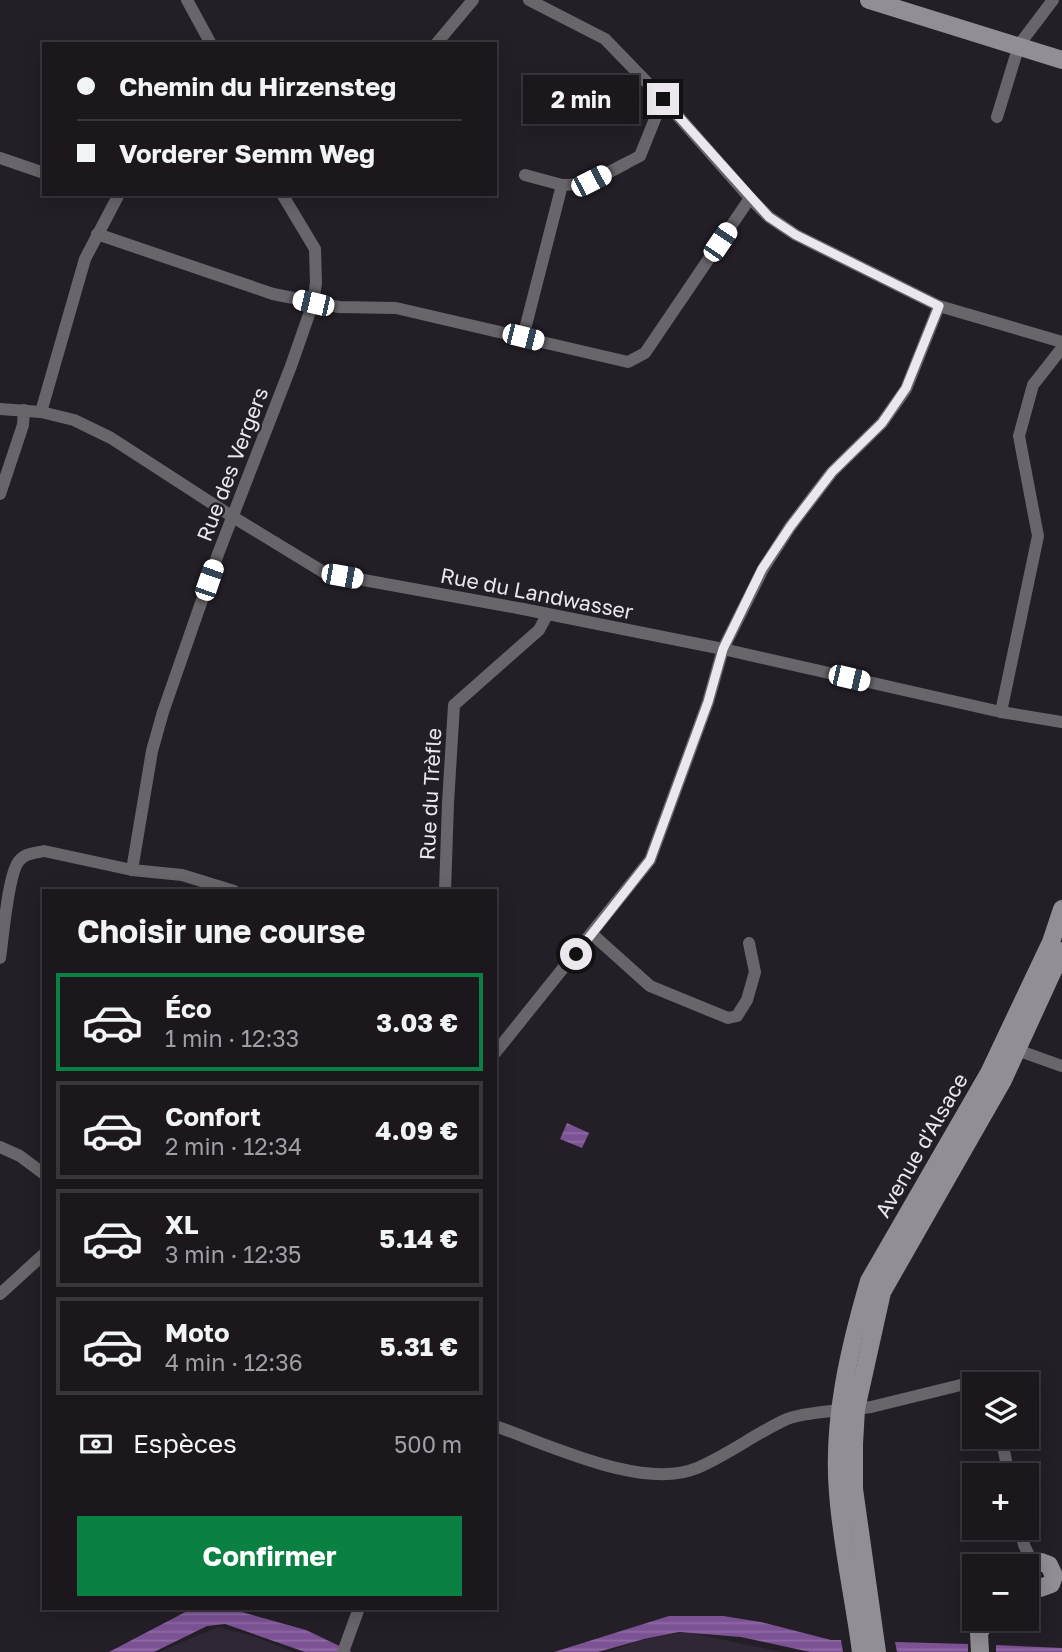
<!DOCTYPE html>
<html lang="fr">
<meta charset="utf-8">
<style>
body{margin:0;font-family:"Golos Text",sans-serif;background:#242026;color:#f1f3f6;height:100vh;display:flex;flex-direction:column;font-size:26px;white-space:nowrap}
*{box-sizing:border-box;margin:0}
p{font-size:23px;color:#a09fa4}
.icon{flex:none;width:38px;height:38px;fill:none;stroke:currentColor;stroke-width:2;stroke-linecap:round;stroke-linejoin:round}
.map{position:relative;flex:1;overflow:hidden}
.panel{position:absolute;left:42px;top:889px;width:455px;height:721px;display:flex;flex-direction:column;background:#1b171d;border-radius:0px;box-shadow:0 4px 18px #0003,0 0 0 2px #39363b}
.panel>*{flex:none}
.banner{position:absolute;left:42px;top:42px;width:455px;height:154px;border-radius:0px;box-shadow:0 4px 18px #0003,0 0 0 2px #39363b;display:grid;align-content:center;height:154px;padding:0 35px;background:#1b171d}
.tools{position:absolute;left:962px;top:1372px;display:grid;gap:14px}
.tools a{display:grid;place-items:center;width:77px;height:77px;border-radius:0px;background:#1b171d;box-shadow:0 4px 18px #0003,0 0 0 2px #39363b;font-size:35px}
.end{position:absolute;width:32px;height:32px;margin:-16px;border:9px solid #ebe7ed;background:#111;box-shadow:0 0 0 4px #111}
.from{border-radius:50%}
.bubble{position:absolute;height:49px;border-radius:0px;background:#1b171d;box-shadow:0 4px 18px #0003,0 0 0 2px #39363b;font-size:23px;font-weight:700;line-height:49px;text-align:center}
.car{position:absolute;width:21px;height:42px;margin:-21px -10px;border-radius:9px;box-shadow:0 0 5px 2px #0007;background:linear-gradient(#fff 24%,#345 0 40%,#fff 0 76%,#345 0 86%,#fff 0)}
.banner b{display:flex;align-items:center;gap:24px;height:66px;font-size:26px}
.banner b+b{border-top:2px solid #39363b}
.banner i{width:18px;height:18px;background:#f1f3f6}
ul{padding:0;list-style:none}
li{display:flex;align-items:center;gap:21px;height:98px;margin:0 14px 10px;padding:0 21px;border:4px solid #39363b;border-radius:0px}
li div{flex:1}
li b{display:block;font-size:26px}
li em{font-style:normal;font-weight:700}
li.current{border-color:#0b8043}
li>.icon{width:63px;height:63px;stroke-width:1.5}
h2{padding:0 35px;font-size:32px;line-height:84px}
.pay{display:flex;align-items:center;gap:18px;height:77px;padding:0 35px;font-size:26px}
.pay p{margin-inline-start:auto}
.button{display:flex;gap:14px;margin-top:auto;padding:14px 35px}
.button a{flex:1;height:80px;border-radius:0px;background:#0b8043;color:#fff;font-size:28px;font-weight:700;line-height:80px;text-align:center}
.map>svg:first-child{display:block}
.built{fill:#2f2735}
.water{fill:url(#water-rules)}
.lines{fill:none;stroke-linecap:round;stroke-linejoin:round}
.street{stroke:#69666b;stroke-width:12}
.secondary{stroke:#928e95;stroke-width:18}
.route{stroke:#ebe7ed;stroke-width:9}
.labels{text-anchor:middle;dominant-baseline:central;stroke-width:5;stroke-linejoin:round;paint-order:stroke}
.street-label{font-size:21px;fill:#ebe7ed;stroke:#241f27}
</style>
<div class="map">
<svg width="1062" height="1652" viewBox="0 0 1062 1652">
<defs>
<pattern id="water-rules" width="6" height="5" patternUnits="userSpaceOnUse" patternTransform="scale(1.75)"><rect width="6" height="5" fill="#7c5295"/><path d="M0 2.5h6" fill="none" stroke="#8f6ba4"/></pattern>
</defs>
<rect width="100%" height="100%" fill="#241f27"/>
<!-- built -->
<g class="built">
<path d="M218 1627 253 1636 293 1652H159Z"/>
<path d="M680 1633H691L782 1652H606L642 1640Z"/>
</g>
<!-- water -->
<g class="water">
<path d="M567 1123 589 1133 582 1148 560 1139Z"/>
<path d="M193 1608H227L306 1630 352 1652H305L225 1624 207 1626 154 1652H109Z"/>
<path d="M669 1616H723L761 1622 831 1640H841L843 1652H810L741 1637 679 1632 644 1639 598 1652H554Z"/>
<path d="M895 1642 968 1644V1652H897Z"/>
<path d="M996 1645 1062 1648V1652H996Z"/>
</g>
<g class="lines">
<!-- street -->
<g class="street">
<path d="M187 0 211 44"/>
<path d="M529 0 605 39 663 99 750 198 769 217 796 235 939 306 1062 342"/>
<path d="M436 44 473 0"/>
<path d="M997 117 1019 45 1053 0"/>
<path d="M0 158 44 173"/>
<path d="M525 175 562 185"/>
<path d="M97 234 273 294 339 307 396 308 628 362 645 353 750 198"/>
<path d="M523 337 562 185C590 186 614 169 640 156L663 99"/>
<path d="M0 409 41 412 85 259 119 194"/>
<path d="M41 412 74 420 111 438 233 517 325 573 523 609 723 649 1001 712 1062 722"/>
<path d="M0 494 23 425 24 410"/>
<path d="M1001 712 1038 536 1019 436 1033 385 1062 348"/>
<path d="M132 870 182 875 234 891"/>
<path d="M445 891 448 803 454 705 539 630 547 615"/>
<path d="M592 934 650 986 728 1018 737 1016 747 1000 755 972 749 943"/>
<path d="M0 958C3 939 8 873 19 861 25 853 35 853 44 851L132 870 152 751 163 712 218 554 291 366 313 303 316 283 315 249 282 194"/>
<path d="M1017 1050 1062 1066"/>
<path d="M495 1053 650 860 708 702 723 649 763 569 790 527 832 472 882 423 906 389 939 306"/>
<path d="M0 1147 20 1156 44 1174"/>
<path d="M0 1294 44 1254"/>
<path d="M856 1409 871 1407 973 1382H984L988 1384"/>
<path d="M495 1426C548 1444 643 1491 697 1468 728 1455 756 1433 787 1419 803 1413 824 1412 840 1410"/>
<path d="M1001 1437 1009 1475"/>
<path d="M1020 1528 1024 1545 1033 1564"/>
<path d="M343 1652 359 1608"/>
</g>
<!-- secondary -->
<g class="secondary">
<path d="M869 0 1062 60"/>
<path d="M1027 1573 1033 1564 1041 1562 1049 1565 1054 1576 1051 1584 1040 1588 1032 1585 1027 1577"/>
<path d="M861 1652C854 1599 842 1546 838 1493 832 1421 849 1349 869 1281L989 1073 1051 942 1062 909"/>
<path d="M877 1652 854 1489V1444L856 1409 882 1292 1003 1080 1062 951"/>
<path d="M980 1652 979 1633 987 1619"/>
</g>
</g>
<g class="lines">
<!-- route -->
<path class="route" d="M576 954 650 860 708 702 723 649 762 569 790 527 832 472 882 423 906 388 939 306 796 235 769 217 663 99"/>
</g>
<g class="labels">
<!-- street labels -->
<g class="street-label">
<text transform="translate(232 464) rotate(-69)">Rue des Vergers</text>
<text transform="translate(537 593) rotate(11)">Rue du Landwasser</text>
<text transform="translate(430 794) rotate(-87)">Rue du Trèfle</text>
<text transform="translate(921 1145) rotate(-60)">Avenue d'Alsace</text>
</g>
</g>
</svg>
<div class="tools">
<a><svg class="icon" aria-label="layers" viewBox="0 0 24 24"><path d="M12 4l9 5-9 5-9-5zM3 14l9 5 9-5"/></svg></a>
<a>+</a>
<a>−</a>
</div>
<i class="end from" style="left:576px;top:954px"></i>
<i class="end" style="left:663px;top:99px"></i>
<div class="bubble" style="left:523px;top:75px;width:116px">2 min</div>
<i class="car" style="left:591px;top:181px;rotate:63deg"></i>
<i class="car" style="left:720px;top:242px;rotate:34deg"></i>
<i class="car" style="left:313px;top:303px;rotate:283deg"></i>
<i class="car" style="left:523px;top:337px;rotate:104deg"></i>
<i class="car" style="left:342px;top:576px;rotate:100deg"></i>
<i class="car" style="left:209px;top:580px;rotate:19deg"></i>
<i class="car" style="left:849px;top:678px;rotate:103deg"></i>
<div class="banner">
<b><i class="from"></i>Chemin du Hirzensteg</b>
<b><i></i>Vorderer Semm Weg</b>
</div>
<section class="panel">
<h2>Choisir une course</h2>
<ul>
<li class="current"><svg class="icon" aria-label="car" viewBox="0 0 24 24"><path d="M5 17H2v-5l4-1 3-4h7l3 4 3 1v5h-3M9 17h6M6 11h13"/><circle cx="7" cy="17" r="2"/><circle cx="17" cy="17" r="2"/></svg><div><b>Éco</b><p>1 min · 12:33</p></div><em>3.03 €</em></li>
<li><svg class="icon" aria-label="car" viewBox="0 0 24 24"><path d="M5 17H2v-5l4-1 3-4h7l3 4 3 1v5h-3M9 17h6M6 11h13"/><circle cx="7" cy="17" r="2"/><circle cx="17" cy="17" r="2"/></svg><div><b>Confort</b><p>2 min · 12:34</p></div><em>4.09 €</em></li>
<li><svg class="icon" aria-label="car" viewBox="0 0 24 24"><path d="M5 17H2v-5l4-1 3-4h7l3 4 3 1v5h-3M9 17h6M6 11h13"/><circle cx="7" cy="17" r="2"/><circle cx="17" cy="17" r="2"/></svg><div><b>XL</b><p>3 min · 12:35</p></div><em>5.14 €</em></li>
<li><svg class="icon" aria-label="car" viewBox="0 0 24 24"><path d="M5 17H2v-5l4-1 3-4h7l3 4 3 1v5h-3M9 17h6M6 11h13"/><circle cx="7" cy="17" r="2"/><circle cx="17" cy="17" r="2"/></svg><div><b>Moto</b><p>4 min · 12:36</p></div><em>5.31 €</em></li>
</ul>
<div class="pay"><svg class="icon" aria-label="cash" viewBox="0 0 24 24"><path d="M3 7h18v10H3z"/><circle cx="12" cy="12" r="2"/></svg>Espèces<p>500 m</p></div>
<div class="button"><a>Confirmer</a></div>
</section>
</div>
